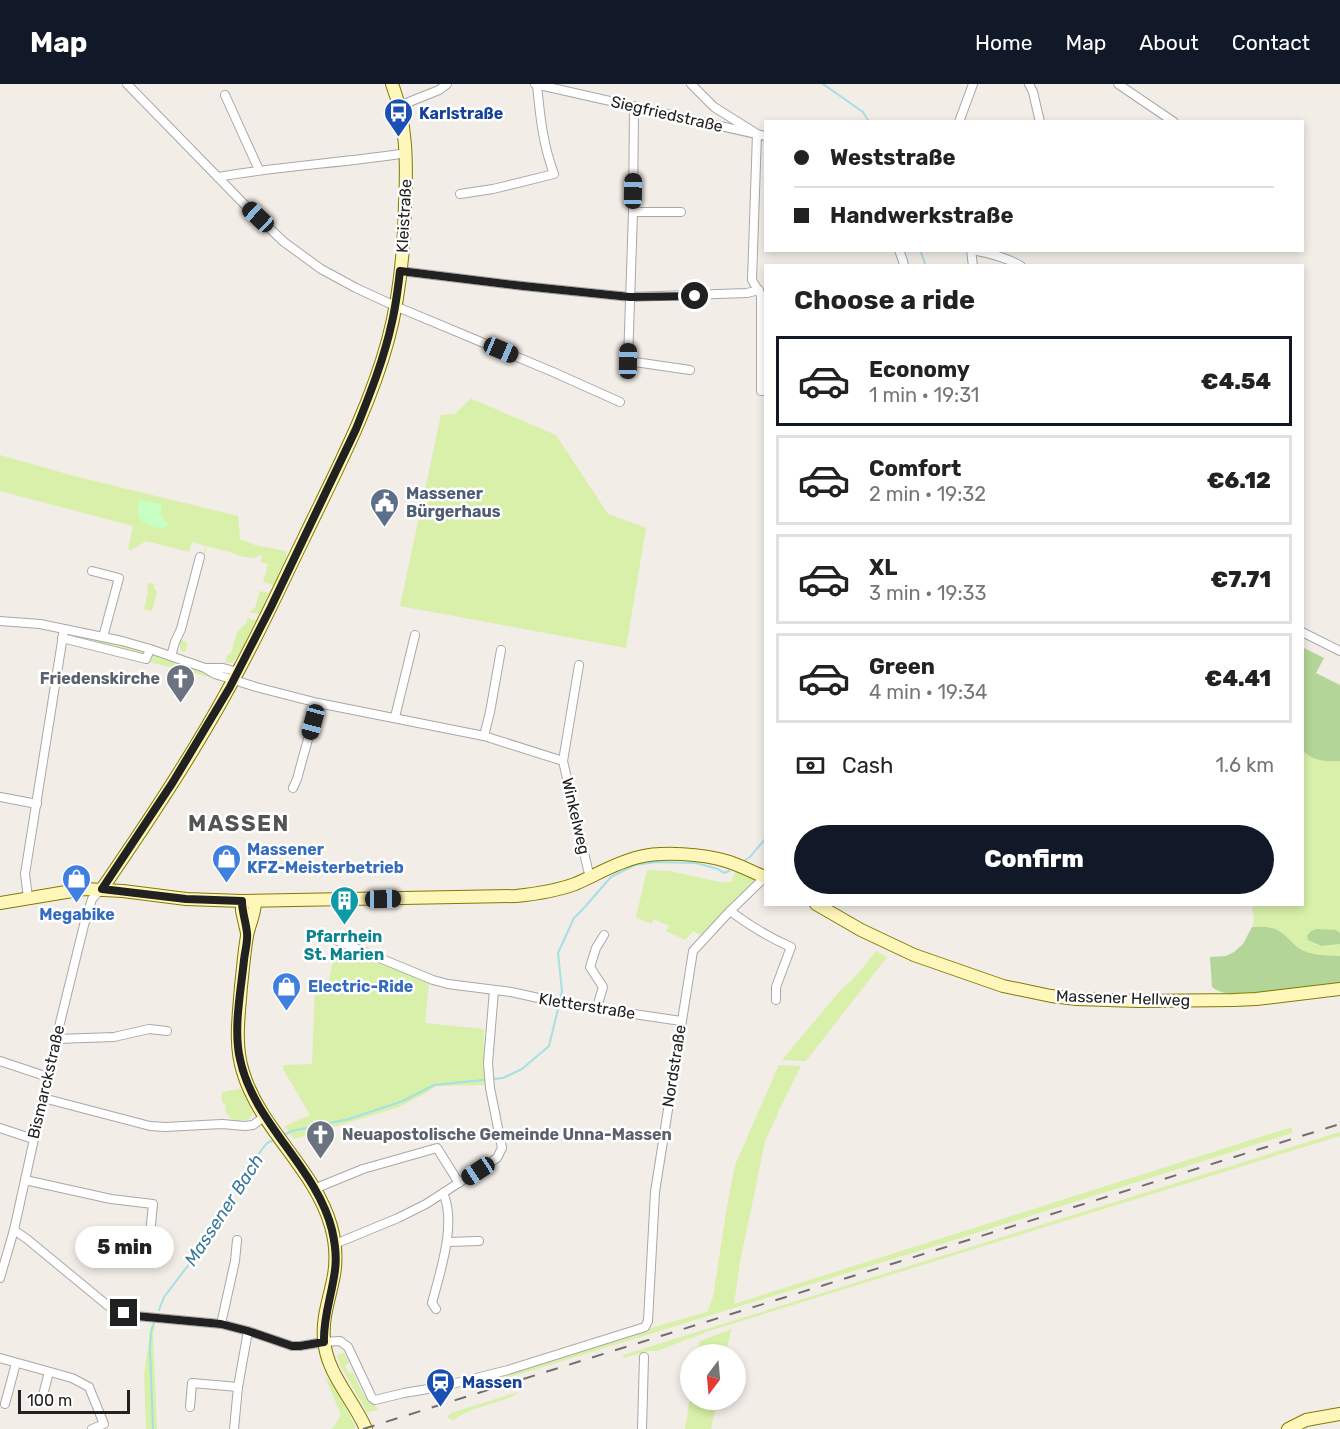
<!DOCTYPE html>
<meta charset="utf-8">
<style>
body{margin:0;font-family:Rubik,sans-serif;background:#f2f2f2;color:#222;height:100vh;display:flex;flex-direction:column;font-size:22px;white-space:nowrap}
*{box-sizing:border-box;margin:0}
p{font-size:20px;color:#767676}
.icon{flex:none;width:33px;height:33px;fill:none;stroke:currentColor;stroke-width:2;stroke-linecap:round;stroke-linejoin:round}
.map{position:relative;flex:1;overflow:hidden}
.details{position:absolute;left:764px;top:180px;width:540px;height:642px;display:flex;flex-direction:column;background:#fff;border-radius:0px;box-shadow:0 3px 9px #0003}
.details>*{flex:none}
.top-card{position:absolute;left:764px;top:36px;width:540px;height:132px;border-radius:0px;box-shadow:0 3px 9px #0003;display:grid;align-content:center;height:132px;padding:0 30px;background:#fff}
.needle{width:39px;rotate:196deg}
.fabs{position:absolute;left:680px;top:1260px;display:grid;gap:12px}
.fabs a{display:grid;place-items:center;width:66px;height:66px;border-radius:50%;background:#fff;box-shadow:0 3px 9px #0003;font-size:30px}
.scale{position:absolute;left:18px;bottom:15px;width:112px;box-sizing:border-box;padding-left:6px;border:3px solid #212121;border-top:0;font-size:16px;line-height:21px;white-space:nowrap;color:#212121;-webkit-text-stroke:4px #fff;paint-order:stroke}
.end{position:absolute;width:27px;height:27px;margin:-14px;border:8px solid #212121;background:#fff;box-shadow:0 0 0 3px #fff}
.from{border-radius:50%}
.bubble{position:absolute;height:42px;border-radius:21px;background:#fff;box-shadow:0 3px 9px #0003;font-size:20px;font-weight:800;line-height:42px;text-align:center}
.car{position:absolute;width:18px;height:36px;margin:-18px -9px;border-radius:8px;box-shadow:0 0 4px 2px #0007;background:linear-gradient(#222 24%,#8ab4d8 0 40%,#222 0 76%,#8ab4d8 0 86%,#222 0)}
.top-card b{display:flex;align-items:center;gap:21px;height:57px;font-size:22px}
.top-card b+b{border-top:2px solid #e0e0e0}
.top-card i{width:15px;height:15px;background:#222}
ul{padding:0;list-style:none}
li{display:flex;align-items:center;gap:18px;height:90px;margin:0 12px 9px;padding:0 18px;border:3px solid #e0e0e0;border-radius:0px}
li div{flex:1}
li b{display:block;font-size:22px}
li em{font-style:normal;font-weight:800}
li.active{border-color:#111827}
li>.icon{width:54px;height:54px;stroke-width:1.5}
h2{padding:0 30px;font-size:27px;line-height:72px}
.pay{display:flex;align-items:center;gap:15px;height:66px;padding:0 30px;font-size:22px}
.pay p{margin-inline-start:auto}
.button{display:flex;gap:12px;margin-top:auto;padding:12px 30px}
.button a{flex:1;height:69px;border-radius:36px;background:#111827;color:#fff;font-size:24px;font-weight:800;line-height:69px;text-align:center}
header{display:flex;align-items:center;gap:36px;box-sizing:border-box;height:84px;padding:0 30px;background:#111827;color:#fff}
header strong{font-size:28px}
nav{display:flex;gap:33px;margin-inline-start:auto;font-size:21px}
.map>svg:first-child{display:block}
.grass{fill:#d8f0a9}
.forest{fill:#b4d598}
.park{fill:#c7ffc2}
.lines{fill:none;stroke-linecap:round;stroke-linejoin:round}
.stream{stroke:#a4e0e4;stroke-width:2}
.street-casing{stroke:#a8a8a8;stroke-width:10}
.secondary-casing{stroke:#817a00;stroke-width:14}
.street{stroke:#fff;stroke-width:8}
.secondary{stroke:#fff7b9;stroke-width:12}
.rail{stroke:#6f6f6f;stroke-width:2;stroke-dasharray:12 12;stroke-linecap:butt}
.route{stroke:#212121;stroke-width:8}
.labels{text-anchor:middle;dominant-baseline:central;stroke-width:5;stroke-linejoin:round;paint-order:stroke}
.transit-label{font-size:16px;font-weight:bold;fill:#164399;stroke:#fff;text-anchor:start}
.street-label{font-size:16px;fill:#212121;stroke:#fff}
.service-label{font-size:16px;font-weight:bold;fill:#4e5e75;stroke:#fff;text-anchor:start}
.worship-label{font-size:16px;font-weight:bold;fill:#5b616d;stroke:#fff;text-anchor:end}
.shop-label{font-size:16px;font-weight:bold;fill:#366cbe;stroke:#fff;text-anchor:start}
.culture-label{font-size:16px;font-weight:bold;fill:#0d838f;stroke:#fff}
.water-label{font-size:18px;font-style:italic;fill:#39799a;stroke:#fff}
.district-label{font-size:22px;font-weight:bold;letter-spacing:1.5px;fill:#545454;stroke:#fff}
</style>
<header>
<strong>Map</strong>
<nav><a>Home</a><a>Map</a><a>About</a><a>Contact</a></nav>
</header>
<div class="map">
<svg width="1340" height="1345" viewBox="0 0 1340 1345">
<rect width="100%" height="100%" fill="#f2ede7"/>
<!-- grass -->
<g class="grass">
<path d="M472 313V315L556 351 608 430 646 444 626 564 400 522 441 331 455 330Z"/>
<path d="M0 371 74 392 238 432 240 455 255 461 286 467V475L273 501 263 498 268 480 261 478 262 471 253 474 239 472 236 470 207 462 182 556 188 559 185 568C180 567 180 564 180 560L178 559 206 462 192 458 189 468 146 457 131 466 128 465 133 442 0 407Z"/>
<path d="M148 499 154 500V504L157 508 152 527 144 525 148 508 147 504Z"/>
<path d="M260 507 269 509 259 530 249 528 255 524Z"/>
<path d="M248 534 256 536 237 574 232 578 225 579 227 572 231 569 237 548 246 539Z"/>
<path d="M73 551 102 556 144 567 143 571 72 553V551Z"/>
<path d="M152 569 220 594 218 597 213 594 153 579 150 577Z"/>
<path d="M1302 666C1312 677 1326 677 1340 677V849L1336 846 1313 860 1321 862 1340 860V872C1327 871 1314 872 1302 866 1291 860 1283 847 1271 844 1266 842 1257 843 1252 843L1254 836 1252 821 1302 820Z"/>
<path d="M647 786 670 787 719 798H731L736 787 753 793 755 798 703 852 693 847 685 856 666 847 669 842 654 835 651 840 636 833Z"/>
<path d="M339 862 429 899 425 939 484 945V986L486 1001 436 1002 426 1009 399 1023 294 1055 285 1042 310 1031 283 985V981L312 980 315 903 328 900 335 869Z"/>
<path d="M876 867 887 873 806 977 782 976 839 908 858 890Z"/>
<path d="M779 981 801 982 781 1022 765 1058 740 1178 734 1220 1292 1043V1049L948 1158 481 1302 479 1296C537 1284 592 1263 648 1245 667 1239 687 1234 707 1228L713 1213 727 1122 735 1081Z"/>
<path d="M241 1005 253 1029 249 1035 239 1037 231 1035 226 1029 225 1020 222 1018V1009L227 1007Z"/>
<path d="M1340 1048V1052L712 1246 657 1267H648L624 1274 623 1271Z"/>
<path d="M151 1241H155L153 1250 157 1345H146L144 1291Z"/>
<path d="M731 1245 726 1270H697L700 1257Z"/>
<path d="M340 1269H344L349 1279 345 1282 349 1289 353 1288C359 1301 363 1315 376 1322L378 1326 367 1328 340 1281 337 1272Z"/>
<path d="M325 1292 337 1306 356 1344 352 1345H329L333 1344 341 1331Z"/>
<path d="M518 1308V1309C498 1321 470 1322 453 1337L447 1333 451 1329Z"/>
<path d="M690 1313V1316H717L711 1345H685Z"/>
</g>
<!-- forest -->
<g class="forest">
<path d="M1304 564 1324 574 1316 589 1340 601V677C1326 678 1312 677 1302 666V567Z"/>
<path d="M1252 843C1258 843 1265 842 1271 844 1284 846 1291 860 1302 866 1314 872 1327 871 1340 872V900C1313 904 1232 921 1212 903L1210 873 1226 872 1234 868 1243 860Z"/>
<path d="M1317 845 1336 846 1340 849V860L1321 862 1308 856 1307 852 1311 847Z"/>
</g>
<!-- park -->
<path class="park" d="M139 416 162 420 161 430 169 441 163 445C144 441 134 438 139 416Z"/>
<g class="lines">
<!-- stream -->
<g class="stream">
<path d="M823 0 863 28 869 38"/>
<path d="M920 166 926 182"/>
<path d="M745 776 750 773 765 755"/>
<path d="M560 915 562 907 558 869 574 834 583 825 611 793 635 781 656 778 696 779 718 785 724 789 729 787"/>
<path d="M282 1052 292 1047 349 1035 403 1017 434 1001 503 994 522 985 549 962 559 921"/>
<path d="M159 1226 164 1213 190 1179 211 1143 257 1072 267 1059 274 1056"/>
<path d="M153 1345 150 1266 151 1247 154 1239"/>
</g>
<defs>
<g id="street">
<path d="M127 0 245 121 284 158 321 185 356 204 395 222 553 288 620 318"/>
<path d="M535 0 765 52"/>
<path d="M691 0 714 23 757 50 752 196 761 211V307H765"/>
<path d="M1029 0 1033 8 1040 38"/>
<path d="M1118 0 1174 38"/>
<path d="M225 11 259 86"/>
<path d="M399 22 439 6 447 0"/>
<path d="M634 22 633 128 628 277 690 286"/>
<path d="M959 38 973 0"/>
<path d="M218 93C280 82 343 79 406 69"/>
<path d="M460 110 493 105 554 90C543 61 540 32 537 1"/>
<path d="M633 128H681"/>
<path d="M899 166 903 177 904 182"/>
<path d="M971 166 973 182"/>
<path d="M972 166C989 169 1006 173 1021 182"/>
<path d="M400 187 523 202 630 213 747 209 759 206"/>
<path d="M92 487 119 494 103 553"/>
<path d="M0 537 40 540 122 557 150 565 205 584 215 590 256 603 318 619 484 652 563 677 588 786"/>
<path d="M1302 548 1340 567"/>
<path d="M62 554 146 575 150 565"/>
<path d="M171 572 175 558 181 545 200 473"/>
<path d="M206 584H223L238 588"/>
<path d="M395 633 415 551"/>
<path d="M484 652 490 628 501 566"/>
<path d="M563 677 579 581"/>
<path d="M293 704 297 695 318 619"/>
<path d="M0 713 37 720"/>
<path d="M28 814 25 790 64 545"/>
<path d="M730 827C750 842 768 853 791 863L776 903V916"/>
<path d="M326 852 433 896 448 900 511 908 566 920 681 937"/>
<path d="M597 923 603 903 590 883 596 864 604 851"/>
<path d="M56 955 114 953 149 945 167 947"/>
<path d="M0 977 48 993"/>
<path d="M43 1014 150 1042 165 1043 222 1040 245 1042 253 1041 265 1032"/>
<path d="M0 1044 33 1055"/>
<path d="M25 1096 111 1115 153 1120 150 1150 152 1163"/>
<path d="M314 1105 363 1085 437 1064 459 1099"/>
<path d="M14 1146 27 1155 107 1221 117 1227 136 1232 221 1240 248 1247 292 1262H300L324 1258 340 1257 348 1263 372 1314 375 1316 404 1309 440 1303 508 1286 645 1243 648 1237 655 1108 693 867 730 827 765 793"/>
<path d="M448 1158 479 1157"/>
<path d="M335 1160 398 1134 426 1120 497 1074 502 1064 490 1004 488 979 494 906"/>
<path d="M0 1194 14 1146 56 955 84 841 92 815 101 805"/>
<path d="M436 1225 432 1219C440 1188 457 1139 443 1109"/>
<path d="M221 1240 235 1177 237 1156"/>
<path d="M0 1274 72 1294 89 1303 104 1340 92 1345"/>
<path d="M43 1311 49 1288"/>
<path d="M5 1320 16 1279"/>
<path d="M190 1323 192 1299 238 1303"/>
<path d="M234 1345 238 1303 248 1247"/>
<path d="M642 1345 644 1273"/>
</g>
<g id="secondary">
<path d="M102 805C147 739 192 672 230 602 257 554 279 505 303 456 334 391 369 326 388 256 400 212 404 166 405 121 407 80 407 39 392 0"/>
<path d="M242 817V827L247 849"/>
<path d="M255 817C255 831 249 840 247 852 244 869 243 886 241 902 239 931 234 960 243 988 260 1045 315 1085 331 1142 336 1160 337 1178 333 1196 329 1216 322 1235 324 1255 326 1289 353 1315 366 1345"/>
<path d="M0 819 84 805 123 807 186 815 242 817 516 812C536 810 556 807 575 800 596 791 617 778 639 773 662 767 703 770 726 777 740 781 752 788 765 793"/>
<path d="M816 820 861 846 914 871 1003 902 1051 912 1077 915 1138 917 1234 916 1256 915 1340 905"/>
<path d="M1288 1345 1306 1336 1340 1330"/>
</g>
</defs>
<!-- street casing -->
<use href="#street" class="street-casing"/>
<!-- secondary casing -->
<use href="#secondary" class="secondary-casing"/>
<!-- street -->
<use href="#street" class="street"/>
<!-- secondary -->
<use href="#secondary" class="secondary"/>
<!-- rail -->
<path class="rail" d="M363 1345 1340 1040"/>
</g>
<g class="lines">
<!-- route -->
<path class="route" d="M124 1229 136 1232 221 1240 248 1247 292 1262H300L324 1258C323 1233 332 1211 335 1186 337 1172 335 1159 332 1146 317 1084 253 1039 240 975 233 945 241 906 244 876 245 867 248 857 247 849 246 838 242 828 242 817L186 815 102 805 173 698 230 603 271 523 356 345C370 310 384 275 392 238 396 221 398 204 400 187L523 202 630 213 695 212"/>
</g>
<!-- icons -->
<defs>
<symbol id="bus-pin" viewBox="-11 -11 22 30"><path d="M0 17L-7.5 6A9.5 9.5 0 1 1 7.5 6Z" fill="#1a4fb4" stroke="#fff"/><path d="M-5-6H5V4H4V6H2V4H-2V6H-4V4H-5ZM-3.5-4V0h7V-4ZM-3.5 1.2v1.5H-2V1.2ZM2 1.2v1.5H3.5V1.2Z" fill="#fff"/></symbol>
<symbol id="civic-pin" viewBox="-11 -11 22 30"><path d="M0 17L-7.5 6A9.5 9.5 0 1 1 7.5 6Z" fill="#5c6f8a" stroke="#fff"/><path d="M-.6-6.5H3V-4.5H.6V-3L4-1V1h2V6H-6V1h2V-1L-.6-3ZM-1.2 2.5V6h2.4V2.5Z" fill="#fff"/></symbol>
<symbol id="church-pin" viewBox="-11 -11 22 30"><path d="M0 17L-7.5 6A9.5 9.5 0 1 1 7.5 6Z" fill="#6b7280" stroke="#fff"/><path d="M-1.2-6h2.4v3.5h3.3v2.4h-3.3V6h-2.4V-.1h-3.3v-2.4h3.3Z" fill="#fff"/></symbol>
<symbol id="shop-pin" viewBox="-11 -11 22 30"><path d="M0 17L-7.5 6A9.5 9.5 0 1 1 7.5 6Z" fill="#3f7fe0" stroke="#fff"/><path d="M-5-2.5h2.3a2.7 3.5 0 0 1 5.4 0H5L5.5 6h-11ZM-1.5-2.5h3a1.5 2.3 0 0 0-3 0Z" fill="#fff"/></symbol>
<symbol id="building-pin" viewBox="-11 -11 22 30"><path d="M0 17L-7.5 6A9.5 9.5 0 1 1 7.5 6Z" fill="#0f9aa8" stroke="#fff"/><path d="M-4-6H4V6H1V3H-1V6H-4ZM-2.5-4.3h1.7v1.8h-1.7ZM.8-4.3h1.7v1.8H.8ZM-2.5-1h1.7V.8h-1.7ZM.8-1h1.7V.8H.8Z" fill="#fff"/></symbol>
<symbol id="station-pin" viewBox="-11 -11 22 30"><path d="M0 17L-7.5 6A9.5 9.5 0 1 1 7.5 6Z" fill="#1a4fb4" stroke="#fff"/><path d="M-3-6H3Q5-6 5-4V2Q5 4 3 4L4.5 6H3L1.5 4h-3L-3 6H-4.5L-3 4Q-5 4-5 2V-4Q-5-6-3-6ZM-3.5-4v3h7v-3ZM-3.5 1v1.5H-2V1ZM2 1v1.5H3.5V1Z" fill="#fff"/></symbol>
</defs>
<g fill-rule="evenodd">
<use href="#bus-pin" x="382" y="12" width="33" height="45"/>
<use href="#civic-pin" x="368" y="402" width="33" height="45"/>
<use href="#church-pin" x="164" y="578" width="33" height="45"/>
<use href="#shop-pin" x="210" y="758" width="33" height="45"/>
<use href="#shop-pin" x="60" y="778" width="33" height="45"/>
<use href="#building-pin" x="328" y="800" width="33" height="45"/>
<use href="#shop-pin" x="270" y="886" width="33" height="45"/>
<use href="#church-pin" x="304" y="1034" width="33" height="45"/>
<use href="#station-pin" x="424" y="1282" width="33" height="45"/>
</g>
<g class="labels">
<!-- transit labels -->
<g class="transit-label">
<text x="419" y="29">Karlstraße</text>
<text x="462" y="1298">Massen</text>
</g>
<!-- street labels -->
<g class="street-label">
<text transform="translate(667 30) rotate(13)">Siegfriedstraße</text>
<text transform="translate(404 132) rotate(-87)">Kleistraße</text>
<text transform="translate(576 732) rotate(77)">Winkelweg</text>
<text transform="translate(1123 914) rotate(2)">Massener Hellweg</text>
<text transform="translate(587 922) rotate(9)">Kletterstraße</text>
<text transform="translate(674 982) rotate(-81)">Nordstraße</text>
<text transform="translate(46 998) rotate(-77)">Bismarckstraße</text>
</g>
<!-- service labels -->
<g class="service-label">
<text x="406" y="409">Massener<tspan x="406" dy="18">Bürgerhaus</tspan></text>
</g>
<!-- worship labels -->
<g class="worship-label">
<text x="160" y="594">Friedenskirche</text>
<text x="342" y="1050" text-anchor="start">Neuapostolische Gemeinde Unna-Massen</text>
</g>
<!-- shop labels -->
<g class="shop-label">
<text x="247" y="765">Massener<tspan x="247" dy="18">KFZ-Meisterbetrieb</tspan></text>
<text x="77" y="830" text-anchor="middle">Megabike</text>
<text x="308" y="902">Electric-Ride</text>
</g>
<!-- culture labels -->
<g class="culture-label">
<text x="344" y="852">Pfarrhein<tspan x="344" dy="18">St. Marien</tspan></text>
</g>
<!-- water labels -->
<g class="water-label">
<text transform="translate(224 1126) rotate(-57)">Massener Bach</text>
</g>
<!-- district labels -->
<g class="district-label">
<text x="239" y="739">MASSEN</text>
</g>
</g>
</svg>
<div class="fabs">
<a><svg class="needle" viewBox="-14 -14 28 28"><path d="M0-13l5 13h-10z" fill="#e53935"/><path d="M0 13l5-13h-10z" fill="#767676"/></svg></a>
</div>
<div class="scale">100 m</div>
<i class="end from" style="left:695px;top:212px"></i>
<i class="end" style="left:124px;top:1229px"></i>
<div class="bubble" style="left:75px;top:1142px;width:99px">5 min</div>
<i class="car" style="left:633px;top:107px;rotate:1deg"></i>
<i class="car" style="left:258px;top:133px;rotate:313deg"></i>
<i class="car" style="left:501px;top:266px;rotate:113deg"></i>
<i class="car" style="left:628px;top:277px;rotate:1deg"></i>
<i class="car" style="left:313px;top:638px;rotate:195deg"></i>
<i class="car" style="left:383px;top:815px;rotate:89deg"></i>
<i class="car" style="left:478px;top:1087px;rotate:237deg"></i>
<div class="top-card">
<b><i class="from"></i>Weststraße</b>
<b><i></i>Handwerkstraße</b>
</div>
<section class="details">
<h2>Choose a ride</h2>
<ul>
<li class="active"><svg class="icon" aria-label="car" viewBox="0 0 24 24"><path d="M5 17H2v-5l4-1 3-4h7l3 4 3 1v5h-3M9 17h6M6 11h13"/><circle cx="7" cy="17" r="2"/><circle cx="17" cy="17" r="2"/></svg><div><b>Economy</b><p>1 min · 19:31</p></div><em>€4.54</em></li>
<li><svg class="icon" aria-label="car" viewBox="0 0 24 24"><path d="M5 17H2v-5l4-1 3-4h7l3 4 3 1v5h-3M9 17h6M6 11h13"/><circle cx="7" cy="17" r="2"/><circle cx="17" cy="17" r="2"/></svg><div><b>Comfort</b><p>2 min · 19:32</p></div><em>€6.12</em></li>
<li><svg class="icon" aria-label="car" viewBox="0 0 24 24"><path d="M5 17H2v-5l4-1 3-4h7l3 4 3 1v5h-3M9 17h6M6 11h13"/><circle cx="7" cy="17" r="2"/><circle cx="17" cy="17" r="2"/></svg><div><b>XL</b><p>3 min · 19:33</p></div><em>€7.71</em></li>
<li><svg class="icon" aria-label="car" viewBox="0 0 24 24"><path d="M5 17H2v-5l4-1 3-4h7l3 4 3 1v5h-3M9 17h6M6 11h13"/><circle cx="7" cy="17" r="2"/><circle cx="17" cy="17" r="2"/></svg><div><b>Green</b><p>4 min · 19:34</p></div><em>€4.41</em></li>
</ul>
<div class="pay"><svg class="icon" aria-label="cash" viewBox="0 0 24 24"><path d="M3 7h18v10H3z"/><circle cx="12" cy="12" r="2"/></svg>Cash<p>1.6 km</p></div>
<div class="button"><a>Confirm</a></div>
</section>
</div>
